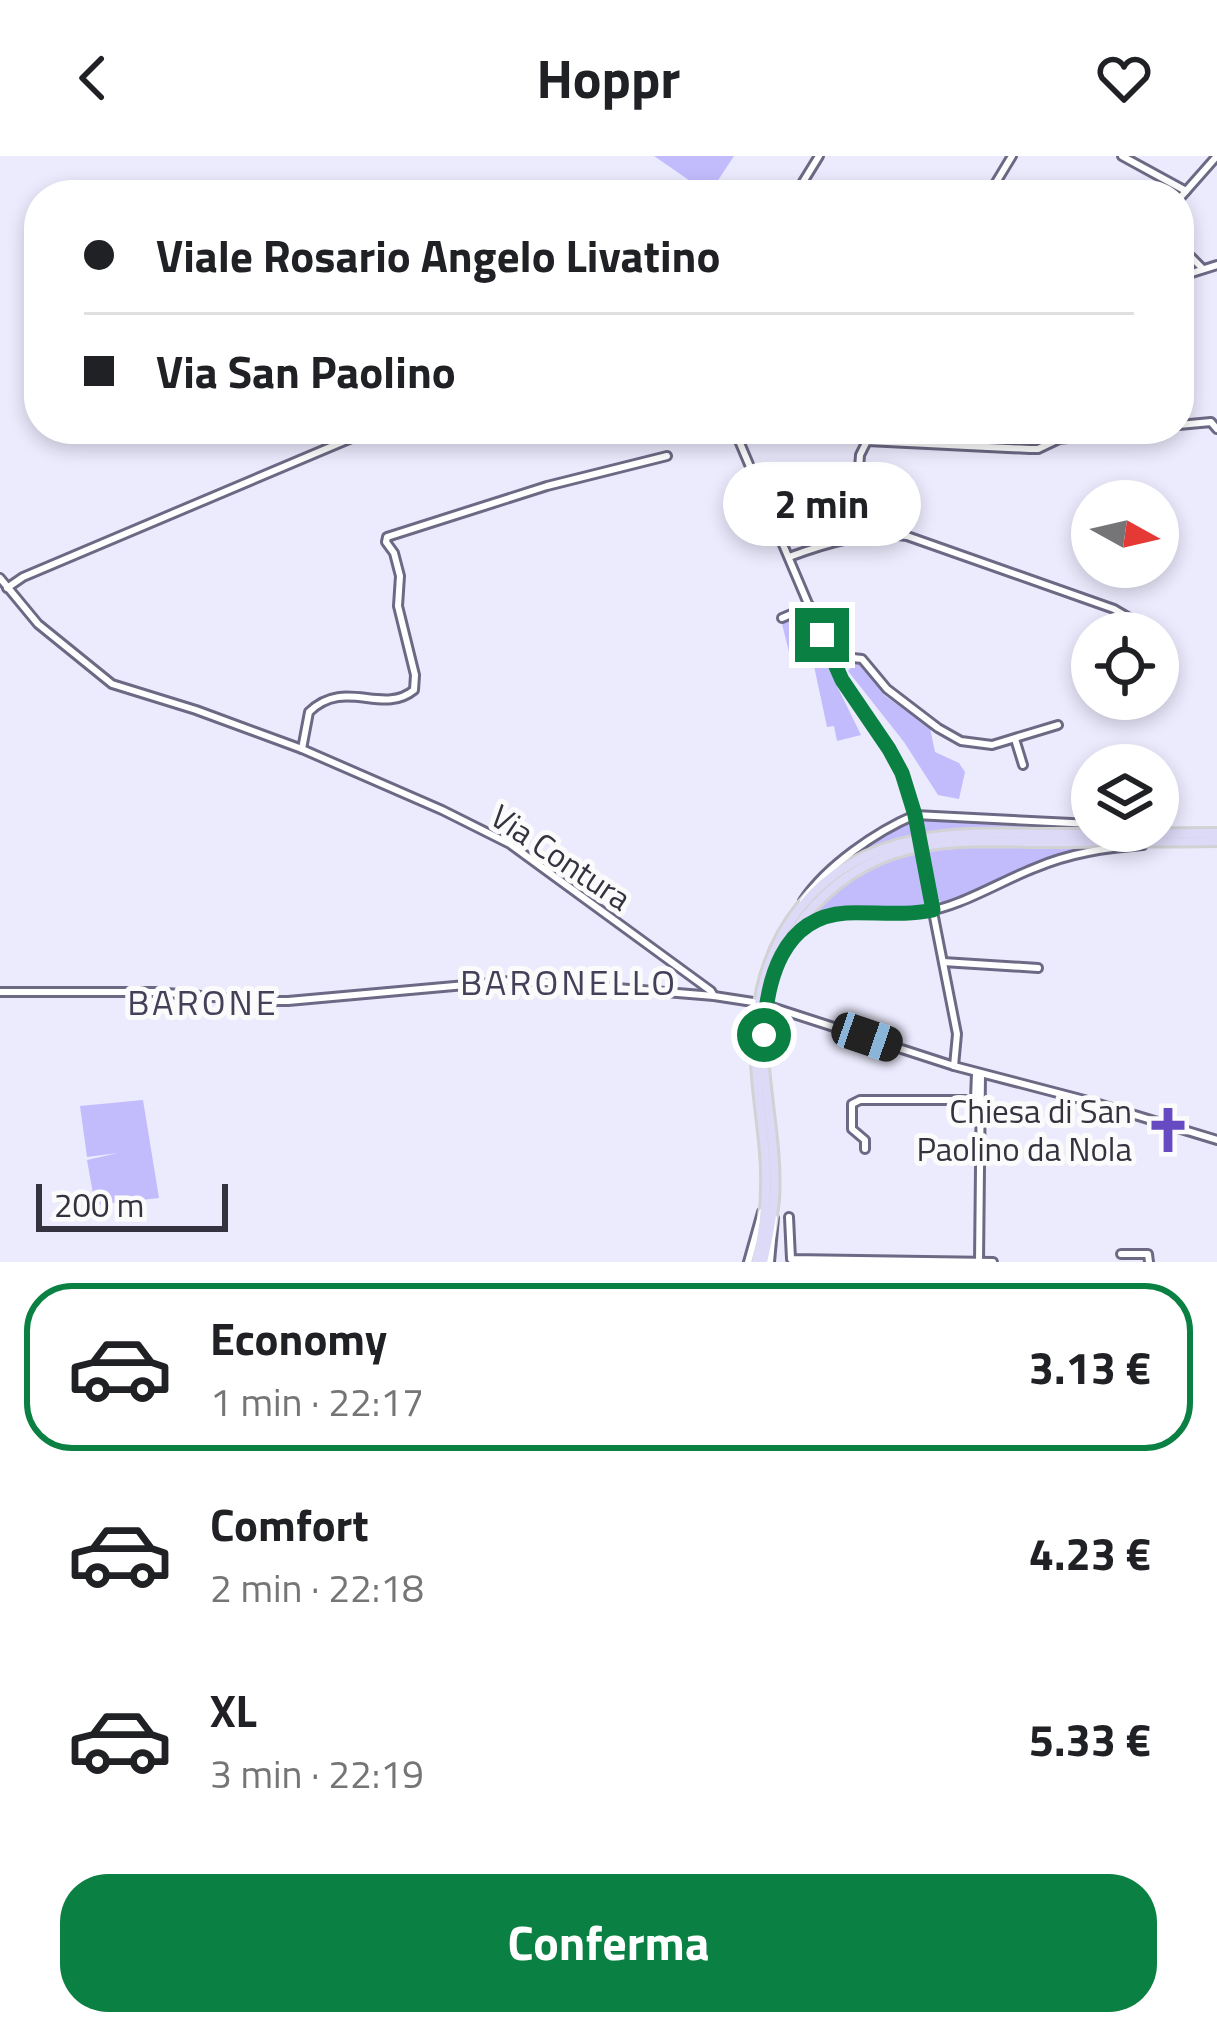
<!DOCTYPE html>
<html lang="it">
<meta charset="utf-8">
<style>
body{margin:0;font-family:"Titillium Web",sans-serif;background:#f6f6f6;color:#202124;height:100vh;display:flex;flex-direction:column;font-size:45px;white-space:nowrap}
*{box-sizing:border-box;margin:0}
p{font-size:39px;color:#757577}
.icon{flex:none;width:66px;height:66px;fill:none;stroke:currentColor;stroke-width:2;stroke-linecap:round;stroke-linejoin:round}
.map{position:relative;height:1106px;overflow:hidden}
.side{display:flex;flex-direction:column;background:#fff;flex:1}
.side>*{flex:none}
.guide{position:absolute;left:24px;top:24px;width:1170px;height:264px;border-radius:48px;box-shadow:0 6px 18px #0003;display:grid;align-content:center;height:264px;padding:0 60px;background:#fff}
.needle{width:78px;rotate:98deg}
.buttons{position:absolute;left:1071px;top:324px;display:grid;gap:24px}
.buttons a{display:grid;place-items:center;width:108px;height:108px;border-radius:50%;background:#fff;box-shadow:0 6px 18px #0003;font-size:60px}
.scale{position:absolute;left:36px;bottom:30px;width:192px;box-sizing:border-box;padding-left:12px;border:6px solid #33323e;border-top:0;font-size:33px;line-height:42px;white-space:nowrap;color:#33323e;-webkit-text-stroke:9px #fbfbfb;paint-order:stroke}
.end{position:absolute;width:54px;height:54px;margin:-27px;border:15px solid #0b8043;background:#fff;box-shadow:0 0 0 6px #fff}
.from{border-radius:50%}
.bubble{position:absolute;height:84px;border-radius:42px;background:#fff;box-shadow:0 6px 18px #0003;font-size:39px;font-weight:700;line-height:84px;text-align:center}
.car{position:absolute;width:36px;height:72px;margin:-36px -18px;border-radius:15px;box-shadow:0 0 9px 3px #0007;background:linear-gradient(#222 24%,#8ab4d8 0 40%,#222 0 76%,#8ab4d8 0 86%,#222 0)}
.guide b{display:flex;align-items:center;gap:42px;height:114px;font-size:45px}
.guide b+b{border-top:3px solid #e0e0e0}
.guide i{width:30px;height:30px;background:#202124}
ul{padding:21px 0 0;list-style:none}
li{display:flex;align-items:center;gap:36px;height:168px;margin:0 24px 18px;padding:0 36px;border:6px solid transparent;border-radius:48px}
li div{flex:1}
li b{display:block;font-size:45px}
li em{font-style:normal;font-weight:700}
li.active{border-color:#0b8043}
li>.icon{width:108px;height:108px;stroke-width:1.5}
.button{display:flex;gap:24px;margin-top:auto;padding:24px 60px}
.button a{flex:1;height:138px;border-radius:48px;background:#0b8043;color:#fff;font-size:48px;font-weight:700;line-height:138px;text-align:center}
header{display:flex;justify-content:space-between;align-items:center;height:156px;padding:0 60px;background:#fff;font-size:54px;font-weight:700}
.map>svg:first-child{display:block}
.green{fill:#c2bcfd}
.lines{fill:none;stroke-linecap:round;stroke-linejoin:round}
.minor-casing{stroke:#6c6985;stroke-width:12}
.major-casing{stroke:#d2d2d5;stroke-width:14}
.minor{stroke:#fff;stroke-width:6}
.major{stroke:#dddaf8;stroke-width:8}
.minor-bridge-casing{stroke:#6c6985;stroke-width:12;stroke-linecap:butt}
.minor-bridge{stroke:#fff;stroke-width:6}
.route{stroke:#0b8043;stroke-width:15}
.labels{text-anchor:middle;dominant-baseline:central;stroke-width:10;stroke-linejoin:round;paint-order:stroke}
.street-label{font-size:33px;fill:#33323e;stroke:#fbfbfb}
.poi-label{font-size:33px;fill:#33323e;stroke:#fbfbfb;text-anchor:end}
.neighbourhood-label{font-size:36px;letter-spacing:3px;fill:#43415a;stroke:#fbfbfb}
</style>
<header><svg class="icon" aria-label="back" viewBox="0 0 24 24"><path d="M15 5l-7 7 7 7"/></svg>Hoppr<svg class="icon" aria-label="heart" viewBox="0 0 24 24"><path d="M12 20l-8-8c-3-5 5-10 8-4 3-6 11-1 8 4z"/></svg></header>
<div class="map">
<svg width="1217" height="1106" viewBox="0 0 1217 1106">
<rect width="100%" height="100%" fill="#ecebfe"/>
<!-- green -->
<g class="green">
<path d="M654 0H734L709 38Z"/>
<path d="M794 461 806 490 816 487 861 579 837 585 834 570 827 571 811 496 790 500 782 468Z"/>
<path d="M855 507 864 509 884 539 930 572 935 596 959 607 965 616 959 643 938 639 904 586 848 515Z"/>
<path d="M924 663 929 662 1088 672 917 679 869 695 832 715 896 670 907 666 910 670 922 667Z"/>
<path d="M1017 690 1091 691 1056 700 943 747 937 744 931 710H919L926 750 833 754 812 759C877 693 929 693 1017 690Z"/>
<path d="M143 944 159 1042 95 1049 87 1004 118 997 87 1001 80 950Z"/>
</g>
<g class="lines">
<defs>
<g id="minor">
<path d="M1122 0 1186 35"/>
<path d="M989 38 1012 0"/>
<path d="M795 39 819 0"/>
<path d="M1179 43 1217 0"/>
<path d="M1187 97 1203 113"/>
<path d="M1179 121 1217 109"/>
<path d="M1179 269 1211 266 1217 273"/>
<path d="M734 273 834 509C849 538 870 561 886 588 901 613 911 641 916 668"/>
<path d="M855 369 860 299 867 285 1030 293H1038L1059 283 1144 273"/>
<path d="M789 401C827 387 866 375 907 380L1114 453 1143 470 1144 475"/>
<path d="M0 422 38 468 112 528 196 554 302 593 442 654 510 688 711 835 714 840"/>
<path d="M7 432 23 421 373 273"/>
<path d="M782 462 810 450"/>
<path d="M834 509 853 502 862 503 887 533 938 572 961 585 992 589 1058 569"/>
<path d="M1015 583 1023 609"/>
<path d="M302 593 309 556C345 521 382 560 414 534L415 519 398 450 400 420 394 397 386 386 387 381 547 330 667 300"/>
<path d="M924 710 957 878 954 910"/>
<path d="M803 745C826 710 877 675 915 659L1092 668"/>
<path d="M793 784C825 743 877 760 923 756 958 752 1001 725 1035 712 1070 697 1105 692 1143 689"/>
<path d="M943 806 1038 812"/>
<path d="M0 836H156L260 845H288L520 824 714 840 753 846"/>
<path d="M772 851 954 910 1092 946 1217 984"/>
<path d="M975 943 976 917"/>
<path d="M865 993V984L852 973V948L860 944H980"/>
<path d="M789 1061 791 1103 993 1106"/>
<path d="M1121 1098H1148L1149 1106"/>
<path d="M748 1106 762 1056"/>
<path d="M770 1106 774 1062"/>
<path d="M979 1106 981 918"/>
</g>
<g id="major">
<path d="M756 1106C765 1071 768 1033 765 997 762 958 754 918 756 879 760 780 816 704 916 684 960 675 1008 678 1052 678 1107 678 1162 677 1217 677"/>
<path d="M763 1106C768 1085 772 1064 774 1043 778 981 758 920 764 859 774 774 838 705 923 690 965 683 1009 686 1051 686 1107 685 1162 686 1217 685"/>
</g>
</defs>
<!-- minor casing -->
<use href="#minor" class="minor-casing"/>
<!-- major casing -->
<use href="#major" class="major-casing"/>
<!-- minor -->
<use href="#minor" class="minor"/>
<!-- major -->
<use href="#major" class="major"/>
<defs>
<path id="minor-bridge" d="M916 668 924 710"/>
</defs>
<!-- minor-bridge casing -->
<use href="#minor-bridge" class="minor-bridge-casing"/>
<!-- minor-bridge -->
<use href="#minor-bridge" class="minor-bridge"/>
</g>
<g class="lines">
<!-- route -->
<path class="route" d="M764 879C766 825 782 761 846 757 875 756 905 760 933 754L915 659 902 617 889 593 842 524 822 479"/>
</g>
<!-- icons -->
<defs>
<symbol id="church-bare" viewBox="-9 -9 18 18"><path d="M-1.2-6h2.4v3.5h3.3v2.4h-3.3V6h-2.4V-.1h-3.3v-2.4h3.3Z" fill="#654ac2" stroke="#fbfbfb" stroke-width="2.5" paint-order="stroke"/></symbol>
</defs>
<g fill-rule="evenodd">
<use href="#church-bare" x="1135" y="941" width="66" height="66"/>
</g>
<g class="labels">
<!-- street labels -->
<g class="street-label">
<text transform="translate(561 701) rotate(34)">Via Contura</text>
</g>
<!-- poi labels -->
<g class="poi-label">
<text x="1132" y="955">Chiesa di San<tspan x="1132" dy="38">Paolino da Nola</tspan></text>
</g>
<!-- neighbourhood labels -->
<g class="neighbourhood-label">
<text x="569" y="825">BARONELLO</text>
<text x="203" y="845">BARONE</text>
</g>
</g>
</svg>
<div class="buttons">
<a><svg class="needle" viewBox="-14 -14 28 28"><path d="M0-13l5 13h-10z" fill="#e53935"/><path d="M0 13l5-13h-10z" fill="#757577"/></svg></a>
<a><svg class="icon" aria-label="locate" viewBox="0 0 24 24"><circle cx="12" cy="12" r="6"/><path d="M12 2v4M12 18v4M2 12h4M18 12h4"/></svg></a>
<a><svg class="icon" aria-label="layers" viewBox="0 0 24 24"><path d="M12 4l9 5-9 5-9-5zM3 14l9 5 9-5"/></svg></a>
</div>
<div class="scale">200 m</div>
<i class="end from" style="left:764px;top:879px"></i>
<i class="end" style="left:822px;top:479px"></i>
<div class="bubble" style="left:723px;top:306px;width:198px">2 min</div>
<i class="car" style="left:867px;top:881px;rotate:109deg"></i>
<div class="guide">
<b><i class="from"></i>Viale Rosario Angelo Livatino</b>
<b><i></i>Via San Paolino</b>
</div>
</div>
<section class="side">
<ul>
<li class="active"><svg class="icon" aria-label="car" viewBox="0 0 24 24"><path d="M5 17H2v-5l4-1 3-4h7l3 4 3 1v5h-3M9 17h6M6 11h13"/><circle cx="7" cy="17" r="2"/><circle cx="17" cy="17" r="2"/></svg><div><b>Economy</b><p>1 min · 22:17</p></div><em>3.13 €</em></li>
<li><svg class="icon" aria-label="car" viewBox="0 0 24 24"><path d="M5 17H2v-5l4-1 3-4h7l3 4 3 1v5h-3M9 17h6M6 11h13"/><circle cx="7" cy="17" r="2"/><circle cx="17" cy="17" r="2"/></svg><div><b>Comfort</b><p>2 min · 22:18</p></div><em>4.23 €</em></li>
<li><svg class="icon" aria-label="car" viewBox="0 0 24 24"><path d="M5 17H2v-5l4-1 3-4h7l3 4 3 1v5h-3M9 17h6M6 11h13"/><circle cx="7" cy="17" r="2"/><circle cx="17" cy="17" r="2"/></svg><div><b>XL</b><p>3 min · 22:19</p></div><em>5.33 €</em></li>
</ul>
<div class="button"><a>Conferma</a></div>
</section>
